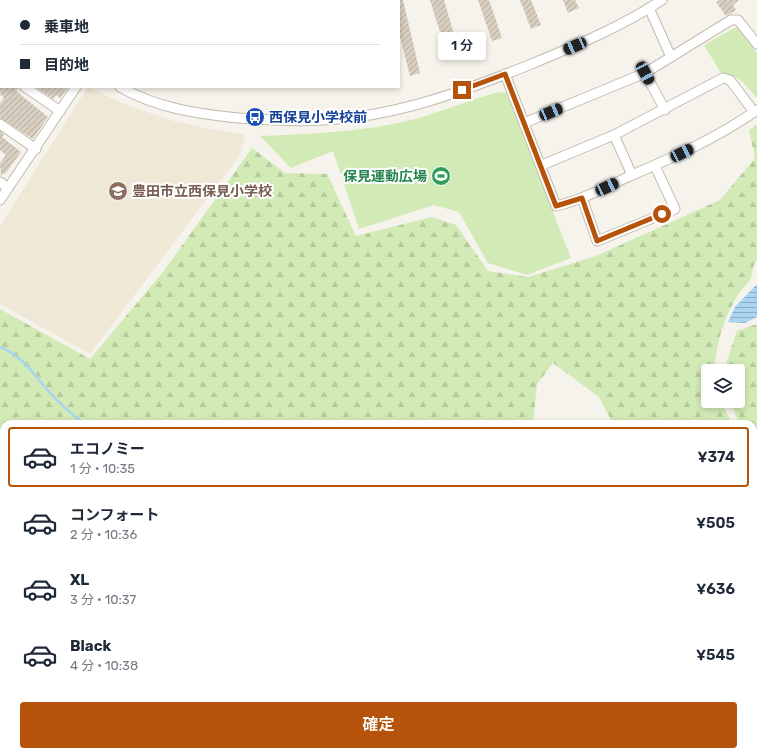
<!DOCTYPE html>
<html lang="ja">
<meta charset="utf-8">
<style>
body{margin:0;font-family:Rubik,"Noto Sans JP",sans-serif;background:#f6f6f7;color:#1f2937;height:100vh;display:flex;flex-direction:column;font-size:15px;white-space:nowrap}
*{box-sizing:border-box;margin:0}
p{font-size:13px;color:#747a83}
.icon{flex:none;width:22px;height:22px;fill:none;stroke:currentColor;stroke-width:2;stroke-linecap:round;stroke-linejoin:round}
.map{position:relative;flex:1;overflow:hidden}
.side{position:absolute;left:0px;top:420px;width:757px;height:336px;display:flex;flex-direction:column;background:#fff;border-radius:12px 12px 0 0;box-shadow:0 2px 6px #0003}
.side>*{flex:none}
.hud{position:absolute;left:0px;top:0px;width:400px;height:88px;box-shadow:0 2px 6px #0003;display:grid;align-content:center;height:88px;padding:0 20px;background:#fff}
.tools{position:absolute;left:701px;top:364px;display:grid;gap:8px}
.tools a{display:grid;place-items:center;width:44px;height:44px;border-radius:4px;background:#fff;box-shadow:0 2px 6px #0003;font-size:20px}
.end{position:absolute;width:18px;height:18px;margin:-9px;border:5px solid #b45309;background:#fff;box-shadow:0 0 0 2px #fff}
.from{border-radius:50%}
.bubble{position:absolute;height:28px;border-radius:4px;background:#fff;box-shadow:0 2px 6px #0003;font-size:13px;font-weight:600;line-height:28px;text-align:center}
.car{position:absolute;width:12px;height:24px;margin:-12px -6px;border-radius:5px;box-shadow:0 0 3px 1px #0007;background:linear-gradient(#222 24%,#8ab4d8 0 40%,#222 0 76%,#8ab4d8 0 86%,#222 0)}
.hud b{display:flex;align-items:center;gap:14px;height:38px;font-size:15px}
.hud b+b{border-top:1px solid #e0e1e3}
.hud i{width:10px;height:10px;background:#1f2937}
ul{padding:7px 0 0;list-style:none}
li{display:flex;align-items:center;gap:12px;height:60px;margin:0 8px 6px;padding:0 12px;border:2px solid transparent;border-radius:4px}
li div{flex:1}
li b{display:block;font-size:15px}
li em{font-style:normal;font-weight:600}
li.active{border-color:#b45309}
li>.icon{width:36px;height:36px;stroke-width:1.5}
.primary-button{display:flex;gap:8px;margin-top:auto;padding:8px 20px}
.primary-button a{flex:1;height:46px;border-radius:4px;background:#b45309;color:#fff;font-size:16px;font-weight:600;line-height:46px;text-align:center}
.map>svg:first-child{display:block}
.education{fill:#efe8d6}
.forest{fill:url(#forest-firs)}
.green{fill:#d2eab5}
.water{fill:url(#water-rules)}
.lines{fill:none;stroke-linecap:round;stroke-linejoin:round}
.stream{stroke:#a9d4f2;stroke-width:2.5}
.river{stroke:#a9d4f2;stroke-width:15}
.building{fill:url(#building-hatch)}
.minor-casing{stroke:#c2bbae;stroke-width:11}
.minor{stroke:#fff;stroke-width:9}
.route{stroke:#b45309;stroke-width:5}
.labels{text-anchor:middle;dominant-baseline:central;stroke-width:4;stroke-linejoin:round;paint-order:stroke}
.transit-label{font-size:14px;font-weight:bold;fill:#164399;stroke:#fff;text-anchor:start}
.leisure-label{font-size:14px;font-weight:bold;fill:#27864d;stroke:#fff;text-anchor:end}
.education-label{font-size:14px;font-weight:bold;fill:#785e54;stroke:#fff;text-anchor:start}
</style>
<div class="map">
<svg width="757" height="756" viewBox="0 0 757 756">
<defs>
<pattern id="forest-firs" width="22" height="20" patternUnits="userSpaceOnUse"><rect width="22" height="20" fill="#d2eab5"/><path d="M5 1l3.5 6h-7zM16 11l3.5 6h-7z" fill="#b6ca9c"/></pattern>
<pattern id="water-rules" width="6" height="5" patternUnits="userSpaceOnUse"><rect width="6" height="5" fill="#a9d4f2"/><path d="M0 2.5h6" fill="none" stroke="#8caec5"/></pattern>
<pattern id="building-hatch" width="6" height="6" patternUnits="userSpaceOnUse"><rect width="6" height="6" fill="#d8cfc1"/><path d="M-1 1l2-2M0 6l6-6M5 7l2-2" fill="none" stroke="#b1aa9e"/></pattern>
</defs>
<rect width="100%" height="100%" fill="#f6f3ec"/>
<!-- education -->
<path class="education" d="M88 87 129 106 174 121 209 129 245 134 240 155 90 354 0 304V226Z"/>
<!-- forest -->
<g class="forest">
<path d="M757 125V260C752 265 753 274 750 280 747 284 743 288 740 292 725 314 715 345 715 371H708V401H721L732 424H613L599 397 553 363 537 384 533 424H4V752H65L69 756H0V309L90 359 163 272 252 148 285 173 327 174 356 236 432 217 456 225 488 271 528 277 596 256 720 200 755 158 749 130Z"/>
<path d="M757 324V443L753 442V424H739L730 401H738V371H727L726 364 737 331Z"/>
<path d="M753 627 757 628V756H274L275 752H753Z"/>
</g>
<!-- green -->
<g class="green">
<path d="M734 28H738L757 54V98C745 85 740 75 721 73L704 45Z"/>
<path d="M498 92 506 93 571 258 527 275 488 263 459 212 434 205 359 229 333 151 291 168 260 136C314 134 367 132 419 118 445 110 471 100 498 92Z"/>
</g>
<!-- water -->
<path class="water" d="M757 284V317L745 323 728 322 735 307Z"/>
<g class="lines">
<!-- stream -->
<path class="stream" d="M0 347C28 359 34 377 54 397 63 407 74 415 84 424"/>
<!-- river -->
<path class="river" d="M257 752V756"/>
</g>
<!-- building -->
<g class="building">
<path d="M399 0H403L420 73 410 76 399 33Z"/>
<path d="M430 0H444L460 54 448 58Z"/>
<path d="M478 0H489L502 38 492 41Z"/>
<path d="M520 0H531L541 25 531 29Z"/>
<path d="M563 0H575L579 8 568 13Z"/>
<path d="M720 0H739L733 5 736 10 726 16 716 2Z"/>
<path d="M0 87H19L16 91 48 117 33 139 0 118V103L4 98 0 94Z"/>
<path d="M36 87H68L60 98 56 95 53 99Z"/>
<path d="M0 131 4 134 2 137 21 152 5 174 4 173 1 176 0 163 6 155 0 150Z"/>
</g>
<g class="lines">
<defs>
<g id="minor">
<path d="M12 0 13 1"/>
<path d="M77 1V0"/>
<path d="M649 8 671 57"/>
<path d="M0 64 1 65"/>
<path d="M645 73 665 110"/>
<path d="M505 74 556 206C582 200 606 187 630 176 674 157 717 138 757 110"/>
<path d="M25 87 60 111"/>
<path d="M120 87C157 108 197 114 239 118 267 120 295 122 323 120 395 117 464 91 529 65 575 46 621 27 662 0"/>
<path d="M524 123 645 73 731 20H738L757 44"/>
<path d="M0 124 36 149"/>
<path d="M614 135 632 175"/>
<path d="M542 165 614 135 723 78 730 80 754 112"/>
<path d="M0 182 8 188"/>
<path d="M582 198 597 241 675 209 655 166"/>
<path d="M0 200 76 87"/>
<path d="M229 752 230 756"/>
</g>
</defs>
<!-- minor casing -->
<use href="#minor" class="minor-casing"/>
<!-- minor -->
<use href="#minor" class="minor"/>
</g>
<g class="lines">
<!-- route -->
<path class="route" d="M462 90 505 74 556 206 582 198 597 241 662 214"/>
</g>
<!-- icons -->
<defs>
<symbol id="bus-disc" viewBox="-11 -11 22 22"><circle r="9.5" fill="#1a4fb4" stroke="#fff"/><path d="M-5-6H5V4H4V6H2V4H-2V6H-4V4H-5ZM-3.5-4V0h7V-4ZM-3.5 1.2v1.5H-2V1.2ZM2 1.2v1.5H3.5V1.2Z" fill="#fff"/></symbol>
<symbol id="stadium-disc" viewBox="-11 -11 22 22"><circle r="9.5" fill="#2e9e5b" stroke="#fff"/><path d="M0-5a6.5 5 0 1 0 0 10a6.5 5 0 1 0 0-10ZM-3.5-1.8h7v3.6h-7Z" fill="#fff"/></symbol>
<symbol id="school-disc" viewBox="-11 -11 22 22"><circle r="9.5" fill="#8d6e63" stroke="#fff"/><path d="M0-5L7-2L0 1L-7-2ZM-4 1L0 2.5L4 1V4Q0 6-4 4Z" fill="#fff"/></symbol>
</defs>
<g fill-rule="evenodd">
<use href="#bus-disc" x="244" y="106" width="22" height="22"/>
<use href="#stadium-disc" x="430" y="165" width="22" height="22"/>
<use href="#school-disc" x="107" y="180" width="22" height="22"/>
</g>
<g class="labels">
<!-- transit labels -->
<g class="transit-label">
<text x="269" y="117">西保見小学校前</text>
</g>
<!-- leisure labels -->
<g class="leisure-label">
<text x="427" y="176">保見運動広場</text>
</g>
<!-- education labels -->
<g class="education-label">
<text x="132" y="191">豊田市立西保見小学校</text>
</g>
</g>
</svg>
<div class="tools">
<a><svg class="icon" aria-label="layers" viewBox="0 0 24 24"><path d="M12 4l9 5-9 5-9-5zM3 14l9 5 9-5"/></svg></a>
</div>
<i class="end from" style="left:662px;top:214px"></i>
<i class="end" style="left:462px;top:90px"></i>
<div class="bubble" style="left:438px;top:32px;width:48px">1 分</div>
<i class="car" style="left:575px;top:46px;rotate:246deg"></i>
<i class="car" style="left:645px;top:73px;rotate:152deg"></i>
<i class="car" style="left:551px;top:112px;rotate:67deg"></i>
<i class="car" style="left:682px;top:153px;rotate:64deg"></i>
<i class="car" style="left:607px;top:187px;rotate:65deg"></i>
<div class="hud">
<b><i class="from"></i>乗車地</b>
<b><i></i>目的地</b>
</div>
<section class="side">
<ul>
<li class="active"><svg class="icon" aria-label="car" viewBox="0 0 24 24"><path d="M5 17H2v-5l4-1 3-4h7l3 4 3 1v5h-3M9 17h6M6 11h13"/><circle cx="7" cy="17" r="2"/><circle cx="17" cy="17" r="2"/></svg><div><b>エコノミー</b><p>1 分 · 10:35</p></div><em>¥374</em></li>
<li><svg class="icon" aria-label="car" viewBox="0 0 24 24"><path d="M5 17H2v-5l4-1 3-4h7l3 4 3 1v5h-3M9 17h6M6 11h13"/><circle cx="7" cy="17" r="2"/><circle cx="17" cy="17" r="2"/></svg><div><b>コンフォート</b><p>2 分 · 10:36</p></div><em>¥505</em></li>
<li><svg class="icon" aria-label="car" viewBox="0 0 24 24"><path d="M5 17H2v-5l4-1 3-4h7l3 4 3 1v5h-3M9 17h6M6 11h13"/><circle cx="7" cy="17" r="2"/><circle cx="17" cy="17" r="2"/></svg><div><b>XL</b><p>3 分 · 10:37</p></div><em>¥636</em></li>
<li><svg class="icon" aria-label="car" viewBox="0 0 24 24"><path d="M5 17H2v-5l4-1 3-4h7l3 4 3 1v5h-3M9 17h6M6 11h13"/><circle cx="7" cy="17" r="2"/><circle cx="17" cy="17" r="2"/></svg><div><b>Black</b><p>4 分 · 10:38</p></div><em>¥545</em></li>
</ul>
<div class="primary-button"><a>確定</a></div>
</section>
</div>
